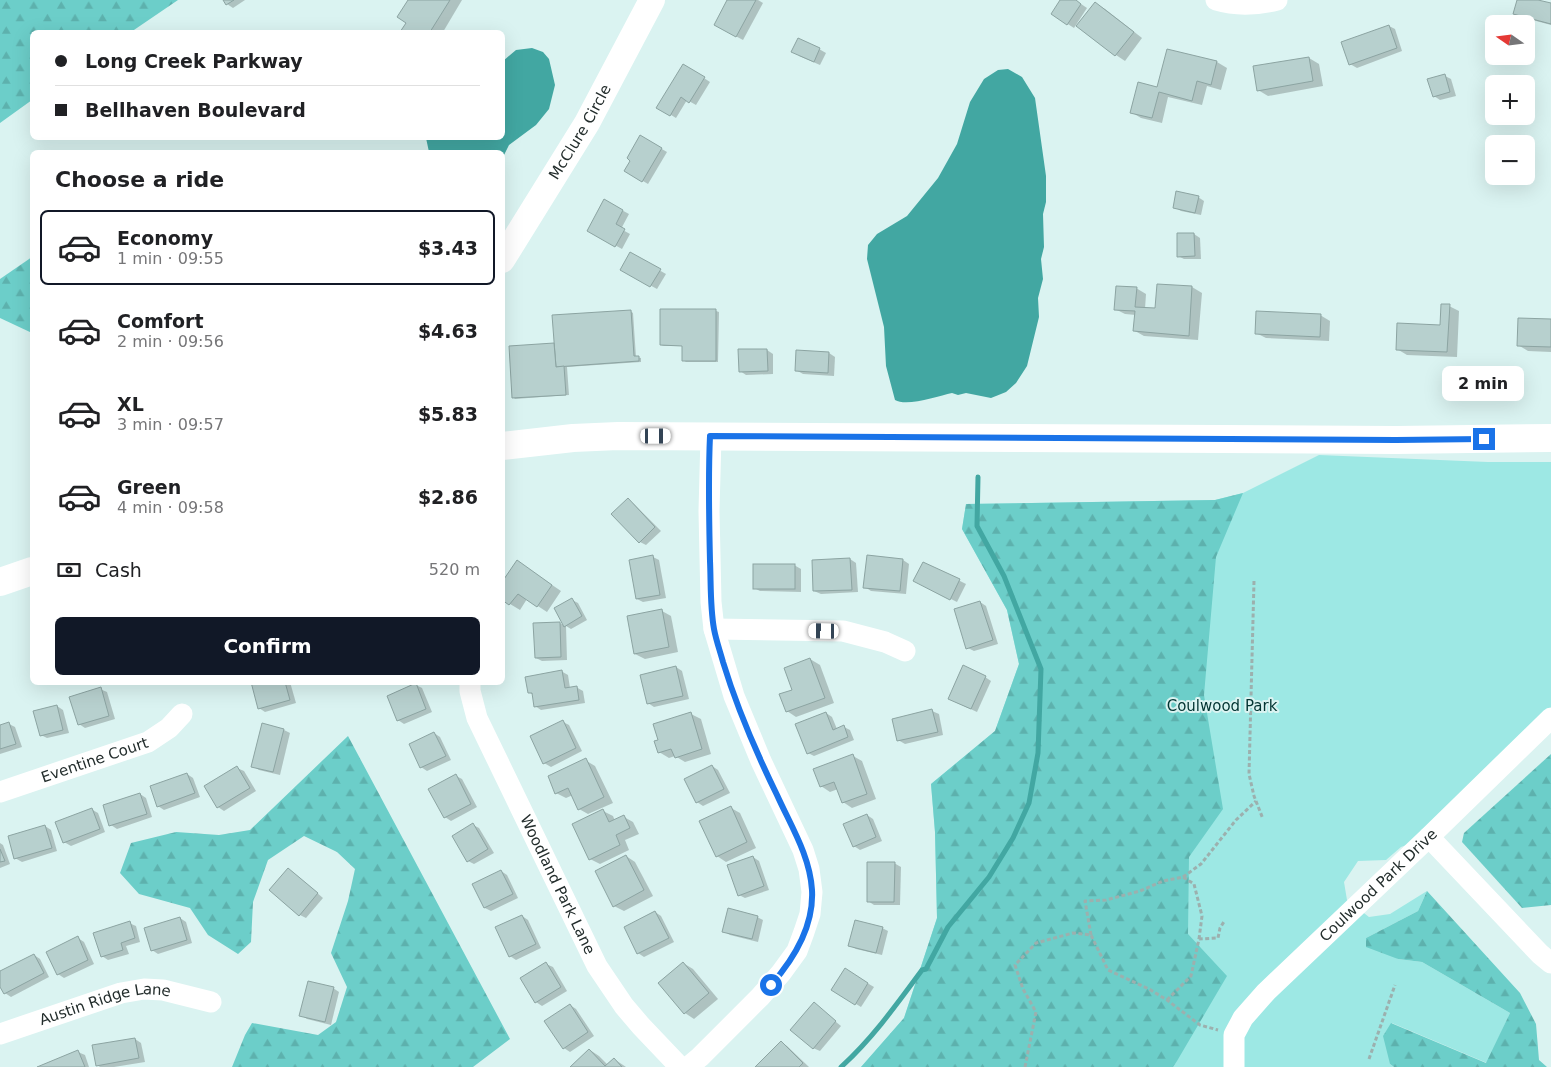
<!DOCTYPE html>
<meta charset="utf-8">
<style>
body{margin:0;font-family:"DejaVu Sans",sans-serif;background:#f6f6f6;color:#202124;height:100vh;display:flex;flex-direction:column;font-size:19px;white-space:nowrap}
*{box-sizing:border-box;margin:0}
p{font-size:16px;color:#757577}
.icon{flex:none;width:28px;height:28px;fill:none;stroke:currentColor;stroke-width:2;stroke-linecap:round;stroke-linejoin:round}
.map{position:relative;flex:1;overflow:hidden}
.drawer{position:absolute;left:30px;top:150px;width:475px;height:535px;display:flex;flex-direction:column;background:#fff;border-radius:8px;box-shadow:0 5px 20px #0002}
.drawer>*{flex:none}
.banner{position:absolute;left:30px;top:30px;width:475px;height:110px;border-radius:8px;box-shadow:0 5px 20px #0002;display:grid;align-content:center;height:110px;padding:0 25px;background:#fff}
.needle{width:32px;rotate:284deg}
.fabs{position:absolute;left:1485px;top:15px;display:grid;gap:10px}
.fabs a{display:grid;place-items:center;width:50px;height:50px;border-radius:8px;background:#fff;box-shadow:0 5px 20px #0002;font-size:25px}
.end{position:absolute;width:22px;height:22px;margin:-11px;border:6px solid #1a73e8;background:#fff;box-shadow:0 0 0 2px #fff}
.from{border-radius:50%}
.bubble{position:absolute;height:35px;border-radius:8px;background:#fff;box-shadow:0 5px 20px #0002;font-size:16px;font-weight:700;line-height:35px;text-align:center}
.car{position:absolute;width:15px;height:30px;margin:-15px -8px;border-radius:6px;box-shadow:0 0 4px 1px #0007;background:linear-gradient(#fff 24%,#345 0 40%,#fff 0 76%,#345 0 86%,#fff 0)}
.banner b{display:flex;align-items:center;gap:18px;height:48px;font-size:19px}
.banner b+b{border-top:1px solid #e0e0e0}
.banner i{width:12px;height:12px;background:#202124}
ul{padding:0;list-style:none}
li{display:flex;align-items:center;gap:15px;height:75px;margin:0 10px 8px;padding:0 15px;border:2px solid transparent;border-radius:8px}
li div{flex:1}
li b{display:block;font-size:19px}
li em{font-style:normal;font-weight:700}
li.current{border-color:#111827}
li>.icon{width:45px;height:45px;stroke-width:1.5}
h2{padding:0 25px;font-size:22px;line-height:60px}
.pay{display:flex;align-items:center;gap:12px;height:55px;padding:0 25px;font-size:19px}
.pay p{margin-inline-start:auto}
.primary-button{display:flex;gap:10px;margin-top:auto;padding:10px 25px}
.primary-button a{flex:1;height:58px;border-radius:8px;background:#111827;color:#fff;font-size:20px;font-weight:700;line-height:58px;text-align:center}
.map>svg:first-child{display:block}
.green{fill:#9de8e4}
.forest{fill:url(#forest-firs)}
.water{fill:#42a7a2}
.shadow{fill:#0003}
.lines{fill:none;stroke-linecap:round;stroke-linejoin:round}
.stream{stroke:#42a7a2;stroke-width:5}
.building{fill:#b7d0ce;stroke:#8ca4a2}
.path{stroke:#9cb0ae;stroke-width:3;stroke-dasharray:4 2.5;stroke-linecap:butt}
.minor{stroke:#fff;stroke-width:21}
.tertiary{stroke:#fff;stroke-width:26}
.secondary{stroke:#fff;stroke-width:28}
.route{stroke:#1a73e8;stroke-width:6}
.labels{text-anchor:middle;dominant-baseline:central;stroke-width:4;stroke-linejoin:round;paint-order:stroke}
.street-label{font-size:15px;fill:#232d2c;stroke:#daf3f1}
.park-label{font-size:15px;fill:#023432;stroke:#daf3f1}
</style>
<div class="map">
<svg width="1551" height="1067" viewBox="0 0 1551 1067">
<defs>
<pattern id="forest-firs" width="22" height="20" patternUnits="userSpaceOnUse" patternTransform="scale(1.25)"><rect width="22" height="20" fill="#6ccec9"/><path d="M5 1l3.5 6h-7zM16 11l3.5 6h-7z" fill="#5db1ad"/></pattern>
</defs>
<rect width="100%" height="100%" fill="#daf3f1"/>
<!-- green -->
<path class="green" d="M1319 455 1488 462H1551V718L1429 837 1401 847 1386 860 1358 861 1344 882 1347 900 1369 917 1390 914 1427 891 1418 911 1366 938 1398 959 1422 962 1510 1013 1487 1063 1392 1023 1390 1064 1394 1067H861L904 1018 937 918 935 832 931 784 995 731 1019 664 1007 610 962 529 966 504 1215 500 1243 493Z"/>
<!-- forest -->
<g class="forest">
<path d="M0 0H178L131 32H32V100L0 123Z"/>
<path d="M32 257V333L0 318V279Z"/>
<path d="M1243 493 1216 557 1204 695 1223 809 1189 857 1188 934 1227 976 1177 1061 1173 1067H861L904 1018 937 918 935 832 931 784 995 731 1019 664 1007 610 962 529 966 504 1215 500Z"/>
<path d="M348 736 510 1039 473 1067H232L245 1035 252 1023 318 1035 336 1022 347 987 331 953 348 901 355 869 337 852 304 836 268 860 253 902 251 942 238 954 208 935 190 908 139 894 120 873 131 843 176 832 219 835 250 830Z"/>
<path d="M1551 754V905L1522 908 1462 842 1464 833Z"/>
<path d="M1427 891 1520 993 1536 1024 1539 1060 1547 1067H1394L1390 1064 1383 1036 1391 1023 1486 1063 1510 1013 1422 962 1398 959 1366 947V938L1418 911Z"/>
</g>
<!-- water -->
<g class="water">
<path d="M532 48 543 52 549 59 555 85 549 109 536 125 509 145 503 157 502 152H429L426 138H502L503 61 516 50Z"/>
<path d="M1008 69 1022 77 1035 98 1046 176V202L1043 214 1044 247 1041 259 1043 279 1038 298 1039 317 1027 366 1016 383 1006 392 991 398 966 393 958 395 952 393C938 396 907 407 895 400L886 366 884 327 867 259 868 245 877 234 907 216 938 178 957 144 970 102 984 79 998 70Z"/>
</g>
<!-- shadow -->
<g class="shadow">
<path d="M224 0H245L233 8 227 4Z"/>
<path d="M409 0H462L443 32H402L408 22Z"/>
<path d="M729 0H758L763 3 743 40 715 25Z"/>
<path d="M1062 0H1075L1087 8 1074 28 1052 14Z"/>
<path d="M1518 0H1533L1551 4V25L1521 17 1515 14Z"/>
<path d="M1096 4 1105 9 1142 38 1125 61 1116 55Z"/>
<path d="M1389 26 1395 29 1402 51 1357 68 1350 64Z"/>
<path d="M819 49 826 53 820 65 799 56Z"/>
<path d="M1168 50 1217 62 1227 68 1221 90 1207 86 1202 105 1168 97 1162 123 1141 118 1131 112 1158 88Z"/>
<path d="M1309 58 1319 64 1323 86 1268 96 1258 90 1254 67Z"/>
<path d="M684 65 710 82 696 105 687 100 676 118 658 107Z"/>
<path d="M1445 76 1451 79 1456 96 1440 100 1434 96Z"/>
<path d="M641 137 667 152 648 184 626 171Z"/>
<path d="M1198 197 1204 201 1201 215 1181 211 1174 207Z"/>
<path d="M605 201 629 214 621 229 630 234 622 249 589 231Z"/>
<path d="M1178 234H1194L1200 238 1201 259H1184L1178 256Z"/>
<path d="M631 254 666 274 657 289 622 270Z"/>
<path d="M1192 287 1202 293 1198 340 1144 336 1135 331 1136 315 1125 314 1115 309 1136 288 1146 294 1145 309 1156 310Z"/>
<path d="M1449 306 1459 311 1457 357 1407 355 1397 349 1441 326Z"/>
<path d="M662 310 716 311 719 312 718 362H686L683 360V346H664L661 345Z"/>
<path d="M630 311 633 313 636 357 641 358V362L567 367 569 395 515 399 513 397 510 347 555 344Z"/>
<path d="M1320 315 1330 321 1329 341 1266 338 1256 333Z"/>
<path d="M1551 321V352L1528 351 1518 345Z"/>
<path d="M767 350 773 354V374L746 375 740 371Z"/>
<path d="M829 353 835 357 834 376 803 374 796 370Z"/>
<path d="M628 500 634 504 661 531 646 545 640 542Z"/>
<path d="M653 557 659 560 666 598 643 602 637 599Z"/>
<path d="M868 557 903 560 909 564 906 594 871 591 865 587Z"/>
<path d="M850 559 856 563 858 592 821 594 814 591Z"/>
<path d="M924 563 966 584 957 602 921 584Z"/>
<path d="M794 565 801 569V592L760 591 754 588Z"/>
<path d="M527 568 561 591 547 612 527 599 520 610 502 599Z"/>
<path d="M572 600 578 603 587 620 571 629 566 626 567 660 542 661 536 658 560 623 565 626Z"/>
<path d="M980 602 986 606 998 644 974 651 968 648Z"/>
<path d="M662 611 671 616 678 652 645 659 635 654Z"/>
<path d="M810 659 820 665 834 703 796 717 787 711Z"/>
<path d="M676 667 682 671 689 699 654 707 648 703Z"/>
<path d="M561 671 568 675 570 688 576 687 583 691 585 703 541 710 535 706 533 695 529 692Z"/>
<path d="M985 677 991 681 977 712 955 702Z"/>
<path d="M252 682H290L296 703 265 712 259 708Z"/>
<path d="M416 685 422 688 432 712 404 724 398 720Z"/>
<path d="M100 689 107 692 115 719 85 728 79 724Z"/>
<path d="M57 706 63 710 69 733 47 738 41 735Z"/>
<path d="M932 711 939 714 943 735 905 744 898 740Z"/>
<path d="M826 713 832 717 837 729 844 727 850 730 854 740 814 756 808 753Z"/>
<path d="M691 714 701 719 711 754 685 762 675 756 669 758 659 752Z"/>
<path d="M563 722 569 725 582 751 551 767 544 763Z"/>
<path d="M9 724 15 727 22 747 0 754V727Z"/>
<path d="M263 725 284 730 290 733 280 775 259 770 253 766Z"/>
<path d="M434 733 440 737 451 760 427 771 421 767Z"/>
<path d="M853 756 862 761 876 799 852 808 843 802 838 789 830 792 821 786Z"/>
<path d="M585 760 595 766 613 803 588 814 579 809 573 795 566 798 556 793Z"/>
<path d="M712 766 718 770 730 793 703 806 697 802Z"/>
<path d="M237 768 244 771 256 791 224 811 218 807Z"/>
<path d="M187 774 193 778 200 797 164 810 158 806Z"/>
<path d="M456 776 462 779 477 807 451 821 445 817Z"/>
<path d="M140 794 146 798 152 817 117 829 111 825Z"/>
<path d="M731 808 740 813 756 848 726 862 717 856Z"/>
<path d="M91 809 98 813 105 832 71 846 64 842Z"/>
<path d="M603 811 613 816 615 821 624 817 633 822 639 834 625 840 629 850 600 864 590 859Z"/>
<path d="M867 815 873 819 882 841 860 850 854 846Z"/>
<path d="M473 825 479 828 494 853 474 864 468 861Z"/>
<path d="M45 826 51 830 57 851 22 862 15 858Z"/>
<path d="M0 843 3 845 10 864 0 868Z"/>
<path d="M626 856 635 862 653 896 624 911 614 906Z"/>
<path d="M753 857 759 861 769 890 745 898 739 895Z"/>
<path d="M894 863 901 867 900 905H874L868 901Z"/>
<path d="M288 869 294 873 323 898 306 918 300 915Z"/>
<path d="M501 871 507 875 518 898 491 911 485 908 474 885Z"/>
<path d="M655 912 661 916 674 942 644 957 638 953Z"/>
<path d="M522 916 528 920 541 948 516 960 510 956Z"/>
<path d="M757 917 763 920 758 942 730 935 723 931Z"/>
<path d="M180 918 186 922 192 943 158 954 152 950Z"/>
<path d="M129 923 136 926 140 942 126 946 129 954 108 960 102 956Z"/>
<path d="M882 928 888 931 882 955 856 949 849 945Z"/>
<path d="M78 938 84 942 94 964 64 978 58 974Z"/>
<path d="M34 955 40 959 49 977 11 997 5 993 0 984V972Z"/>
<path d="M683 963 693 969 718 999 694 1019 685 1013Z"/>
<path d="M546 964 553 967 567 991 542 1006 536 1002Z"/>
<path d="M845 970 874 987 861 1007 833 990Z"/>
<path d="M333 988 339 992 331 1025 307 1019 301 1015Z"/>
<path d="M814 1004 841 1026 820 1051 813 1048Z"/>
<path d="M570 1005 576 1009 594 1036 570 1052 564 1048Z"/>
<path d="M135 1039 141 1043 145 1062 114 1067H100L97 1065Z"/>
<path d="M781 1042 787 1046 809 1067H757Z"/>
<path d="M590 1050 599 1056 608 1065 614 1059 626 1067H572Z"/>
<path d="M78 1052 85 1055 89 1067H40Z"/>
</g>
<g class="lines">
<!-- stream -->
<path class="stream" d="M841 1067C872 1039 897 1004 922 970L926 969 948 927 989 877 1013 838 1029 803 1038 753 1041 669 1004 576 977 526 978 477"/>
</g>
<!-- building -->
<g class="building">
<path d="M223 0H234L226 5Z"/>
<path d="M408 0H450L430 32H400L406 23 397 17Z"/>
<path d="M727 0H756L736 37 714 25Z"/>
<path d="M1060 0H1076L1081 4 1067 25 1051 14Z"/>
<path d="M1517 0H1538L1551 3V24L1513 14Z"/>
<path d="M1095 2 1134 32 1115 56 1076 26Z"/>
<path d="M1389 25 1397 48 1349 65 1341 42Z"/>
<path d="M798 38 820 48 814 62 791 52Z"/>
<path d="M1167 49 1217 61 1211 85 1197 81 1192 101 1159 92 1152 118 1130 113 1138 82 1157 87Z"/>
<path d="M1309 57 1313 81 1257 91 1253 66Z"/>
<path d="M683 64 705 77 689 103 681 97 670 116 656 108Z"/>
<path d="M1445 74 1450 92 1433 97 1427 79Z"/>
<path d="M640 135 662 148 642 182 624 171 630 161 627 158Z"/>
<path d="M1176 191 1199 196 1195 213 1173 208Z"/>
<path d="M604 199 623 210 616 224 625 229 615 247 587 231Z"/>
<path d="M1177 233H1194L1195 256 1177 257Z"/>
<path d="M630 252 661 269 650 287 620 270Z"/>
<path d="M1157 284 1192 286 1189 336 1133 331 1135 311 1114 310 1116 286 1137 287 1135 307 1155 308Z"/>
<path d="M1441 304H1450L1447 352 1396 350 1397 323 1440 325Z"/>
<path d="M660 309H716V361H682V346L660 345Z"/>
<path d="M631 310 634 356H639V361L556 367 552 315Z"/>
<path d="M1256 311 1321 314 1320 337 1255 334Z"/>
<path d="M1518 318 1551 319V347L1517 346Z"/>
<path d="M554 343 556 367 564 366 566 395 512 398 509 346Z"/>
<path d="M738 349H767L768 371 739 372Z"/>
<path d="M796 350 829 352 828 373 795 371Z"/>
<path d="M628 498 655 527 639 543 611 514Z"/>
<path d="M653 555 660 595 636 599 629 560Z"/>
<path d="M867 555 903 559 900 591 863 588Z"/>
<path d="M850 558 852 590 813 591 812 560Z"/>
<path d="M517 560 552 585 537 607 518 594 509 605 502 600V582Z"/>
<path d="M923 562 960 579 950 600 913 581Z"/>
<rect x="753" y="564" width="42" height="25"/>
<path d="M572 598 582 616 564 627 554 608Z"/>
<path d="M980 601 993 640 966 649 954 609Z"/>
<path d="M662 609 669 647 634 654 627 616Z"/>
<path d="M560 622 561 657 535 658 533 623Z"/>
<path d="M810 658 825 698 786 712 779 694 792 690 784 668Z"/>
<path d="M963 665 986 676 971 709 948 699Z"/>
<path d="M676 666 683 696 647 704 640 675Z"/>
<path d="M562 670 565 688 577 686 579 700 534 707 532 693H528L525 677Z"/>
<path d="M251 682H285L290 700 258 709Z"/>
<path d="M416 683 426 709 397 721 387 696Z"/>
<path d="M101 687 109 716 78 725 69 697Z"/>
<path d="M57 705 63 730 40 736 33 711Z"/>
<path d="M932 709 938 732 897 741 892 719Z"/>
<path d="M691 712 702 749 675 758 671 749 658 753 654 741 658 740 653 724Z"/>
<path d="M826 712 833 730 844 725 848 737 807 754 795 724Z"/>
<path d="M563 720 576 748 543 764 530 736Z"/>
<path d="M9 722 16 744 0 749V725Z"/>
<path d="M262 723 284 729 273 772 251 767Z"/>
<path d="M434 732 446 756 420 768 409 744Z"/>
<path d="M853 754 867 794 842 803 834 782 820 787 813 769Z"/>
<path d="M586 758 604 797 578 810 568 788 555 794 548 776Z"/>
<path d="M712 765 724 789 696 803 684 779Z"/>
<path d="M237 766 250 788 217 808 204 786Z"/>
<path d="M187 773 195 793 157 807 150 786Z"/>
<path d="M456 774 471 804 444 818 428 789Z"/>
<path d="M140 793 147 814 109 826 103 805Z"/>
<path d="M731 806 747 842 716 857 699 821Z"/>
<path d="M92 808 100 829 63 843 55 822Z"/>
<path d="M603 809 609 822 624 815 630 828 616 835 620 845 589 860 572 824Z"/>
<path d="M867 814 876 837 853 847 843 824Z"/>
<path d="M473 823 488 849 467 862 452 836Z"/>
<path d="M45 825 52 848 14 859 8 836Z"/>
<path d="M0 849 5 861 0 862Z"/>
<path d="M626 855 644 890 613 907 595 871Z"/>
<path d="M753 856 764 886 738 896 727 865Z"/>
<path d="M867 862H895L894 902H867Z"/>
<path d="M288 868 318 893 299 916 269 890Z"/>
<path d="M501 870 513 894 484 908 472 884Z"/>
<path d="M728 908 758 916 752 939 722 932Z"/>
<path d="M655 911 669 938 637 954 624 927Z"/>
<path d="M522 915 536 944 509 957 495 927Z"/>
<path d="M180 917 187 940 151 951 144 928Z"/>
<path d="M855 920 883 927 876 953 848 946Z"/>
<path d="M130 921 135 938 121 943 123 950 101 957 93 933Z"/>
<path d="M78 936 88 960 57 975 46 952Z"/>
<path d="M34 954 44 973 4 994 0 987V971Z"/>
<path d="M546 962 561 987 535 1003 520 978Z"/>
<path d="M683 962 709 993 684 1014 658 983Z"/>
<path d="M845 968 868 983 855 1005 831 990Z"/>
<path d="M308 981 334 987 325 1022 299 1016Z"/>
<path d="M814 1002 836 1021 813 1049 790 1030Z"/>
<path d="M570 1004 588 1032 563 1049 544 1021Z"/>
<path d="M135 1038 139 1058 96 1066 92 1045Z"/>
<path d="M781 1041 803 1063 799 1067H755Z"/>
<path d="M589 1049 605 1066 614 1058 622 1067H570Z"/>
<path d="M78 1050 85 1067H37Z"/>
</g>
<g class="lines">
<!-- path -->
<g class="path">
<path d="M1254 581 1249 774 1254 796 1263 819"/>
<path d="M1183 877 1201 864 1236 820 1256 801"/>
<path d="M1091 935 1085 901 1106 900 1140 891 1163 881 1183 877 1194 884 1202 916 1199 939"/>
<path d="M1167 1000 1191 976 1199 939 1218 938 1220 928 1225 920"/>
<path d="M1369 1059 1395 985"/>
<path d="M1025 1067 1036 1012 1023 989 1015 965 1036 943 1073 933 1091 935 1108 970 1149 989 1167 1000 1200 1025 1218 1030"/>
</g>
<!-- minor -->
<g class="minor">
<path d="M1216 0C1236 6 1257 5 1277 0"/>
<path d="M714 629 843 631 885 642 905 651"/>
<path id="s1" d="M470 682V691L477 718 597 966 624 1006 641 1026 680 1067"/>
<path id="s2" d="M0 792 148 742 169 728 182 714"/>
<path d="M1429 837 1540 954 1551 963"/>
<path id="s3" d="M0 1034 121 993 144 989 163 990 211 1002"/>
<path d="M688 1067 700 1057 760 997 781 973 797 951 804 932 810 914 812 892 809 869 803 850 761 761 734 696 714 629 711 602 709 511 711 436"/>
<path id="s4" d="M1234 1067V1035L1243 1018 1266 992 1429 837 1551 718"/>
</g>
<!-- tertiary -->
<path class="tertiary" id="s5" d="M502 260 587 123 652 0"/>
<!-- secondary -->
<g class="secondary">
<path d="M502 446 573 438 618 436 1396 440 1551 438"/>
<path d="M0 582 32 571"/>
</g>
</g>
<g class="lines">
<!-- route -->
<path class="route" d="M771 985C793 960 814 926 812 890 810 856 791 826 777 795 756 752 737 708 723 662 720 651 716 640 714 629 710 607 711 583 710 561 709 519 708 478 710 436L1396 440 1484 439"/>
</g>
<g class="labels">
<!-- street labels -->
<g class="street-label">
<text stroke="none"><textPath href="#s5" startOffset="150">McClure Circle</textPath></text>
<text stroke="none"><textPath href="#s2" startOffset="100">Eventine Court</textPath></text>
<text stroke="none"><textPath href="#s1" startOffset="222">Woodland Park Lane</textPath></text>
<text stroke="none"><textPath href="#s4" startOffset="241">Coulwood Park Drive</textPath></text>
<text stroke="none"><textPath href="#s3" startOffset="110">Austin Ridge Lane</textPath></text>
</g>
<!-- park labels -->
<g class="park-label">
<text x="1222" y="706">Coulwood Park</text>
</g>
</g>
</svg>
<div class="fabs">
<a><svg class="needle" viewBox="-14 -14 28 28"><path d="M0-13l5 13h-10z" fill="#e53935"/><path d="M0 13l5-13h-10z" fill="#757577"/></svg></a>
<a>+</a>
<a>−</a>
</div>
<i class="end from" style="left:771px;top:985px"></i>
<i class="end" style="left:1484px;top:439px"></i>
<div class="bubble" style="left:1442px;top:366px;width:82px">2 min</div>
<i class="car" style="left:656px;top:436px;rotate:90deg"></i>
<i class="car" style="left:824px;top:631px;rotate:271deg"></i>
<div class="banner">
<b><i class="from"></i>Long Creek Parkway</b>
<b><i></i>Bellhaven Boulevard</b>
</div>
<section class="drawer">
<h2>Choose a ride</h2>
<ul>
<li class="current"><svg class="icon" aria-label="car" viewBox="0 0 24 24"><path d="M5 17H2v-5l4-1 3-4h7l3 4 3 1v5h-3M9 17h6M6 11h13"/><circle cx="7" cy="17" r="2"/><circle cx="17" cy="17" r="2"/></svg><div><b>Economy</b><p>1 min · 09:55</p></div><em>$3.43</em></li>
<li><svg class="icon" aria-label="car" viewBox="0 0 24 24"><path d="M5 17H2v-5l4-1 3-4h7l3 4 3 1v5h-3M9 17h6M6 11h13"/><circle cx="7" cy="17" r="2"/><circle cx="17" cy="17" r="2"/></svg><div><b>Comfort</b><p>2 min · 09:56</p></div><em>$4.63</em></li>
<li><svg class="icon" aria-label="car" viewBox="0 0 24 24"><path d="M5 17H2v-5l4-1 3-4h7l3 4 3 1v5h-3M9 17h6M6 11h13"/><circle cx="7" cy="17" r="2"/><circle cx="17" cy="17" r="2"/></svg><div><b>XL</b><p>3 min · 09:57</p></div><em>$5.83</em></li>
<li><svg class="icon" aria-label="car" viewBox="0 0 24 24"><path d="M5 17H2v-5l4-1 3-4h7l3 4 3 1v5h-3M9 17h6M6 11h13"/><circle cx="7" cy="17" r="2"/><circle cx="17" cy="17" r="2"/></svg><div><b>Green</b><p>4 min · 09:58</p></div><em>$2.86</em></li>
</ul>
<div class="pay"><svg class="icon" aria-label="cash" viewBox="0 0 24 24"><path d="M3 7h18v10H3z"/><circle cx="12" cy="12" r="2"/></svg>Cash<p>520 m</p></div>
<div class="primary-button"><a>Confirm</a></div>
</section>
</div>
